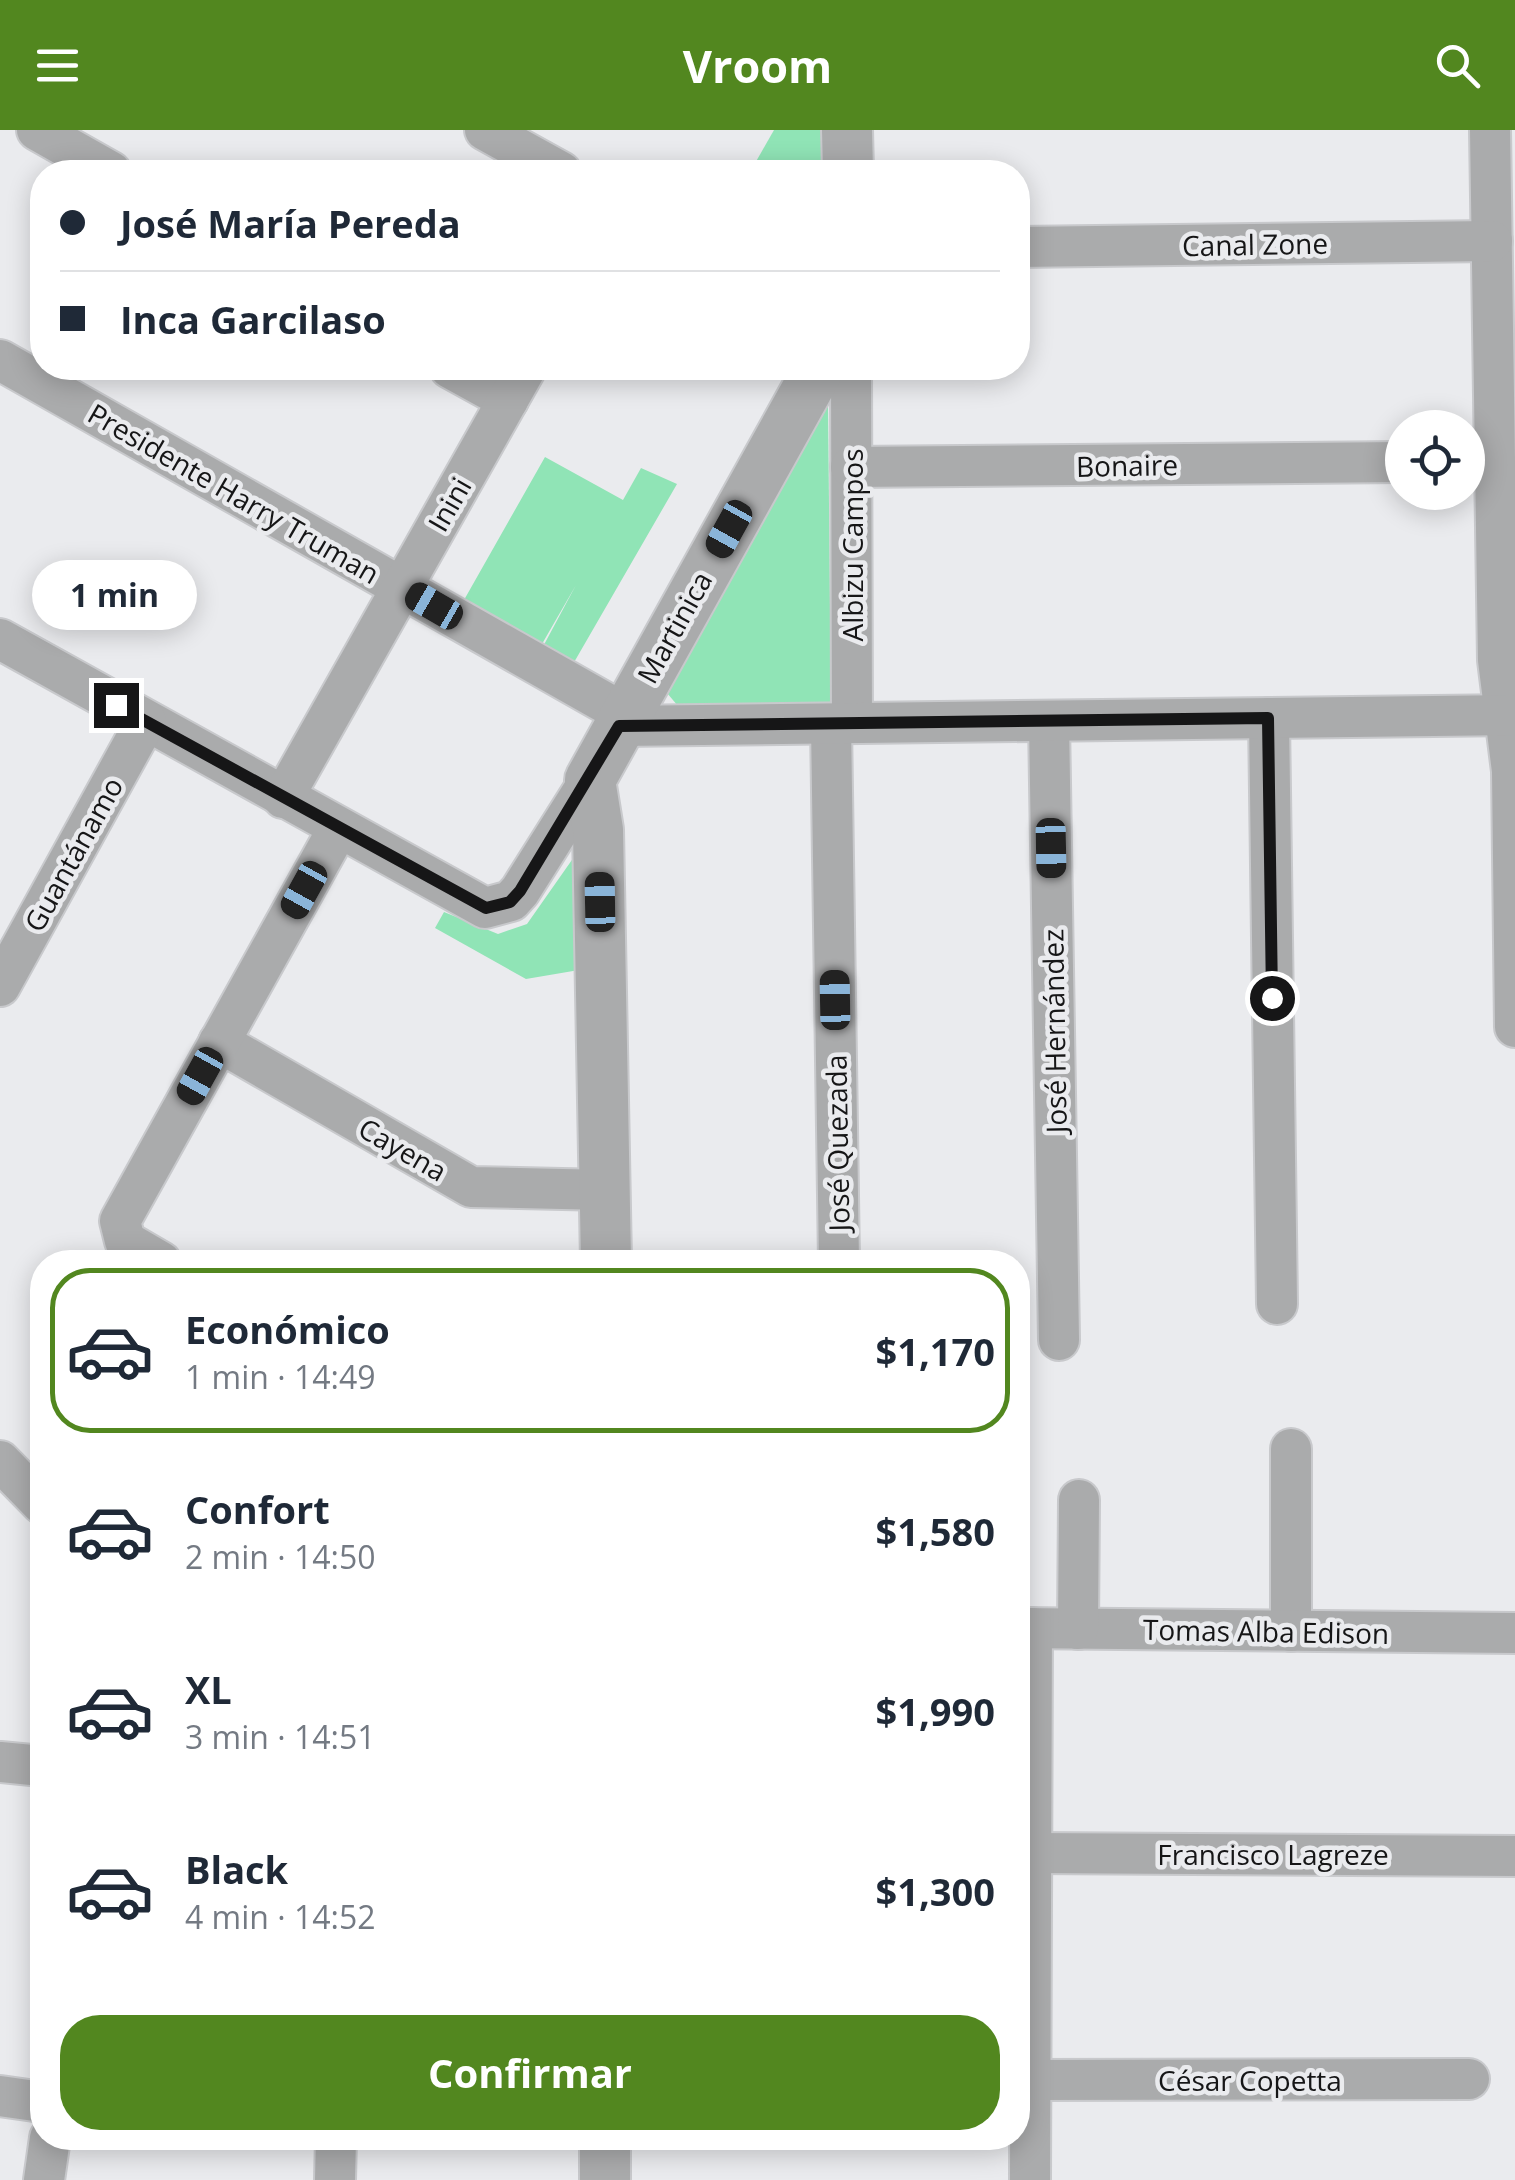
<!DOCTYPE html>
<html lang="es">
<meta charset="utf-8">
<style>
body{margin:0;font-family:"Open Sans",sans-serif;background:#f6f6f7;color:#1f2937;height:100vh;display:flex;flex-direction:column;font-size:38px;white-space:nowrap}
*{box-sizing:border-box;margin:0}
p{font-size:32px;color:#747a83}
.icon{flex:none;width:55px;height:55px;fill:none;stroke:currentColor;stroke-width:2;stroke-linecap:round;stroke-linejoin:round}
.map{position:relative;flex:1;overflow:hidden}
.sheet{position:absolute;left:30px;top:1120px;width:1000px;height:900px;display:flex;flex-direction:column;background:#fff;border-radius:40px;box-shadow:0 5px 25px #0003}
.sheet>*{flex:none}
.guide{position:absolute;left:30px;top:30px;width:1000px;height:220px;border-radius:40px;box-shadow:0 5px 25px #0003;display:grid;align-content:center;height:220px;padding:0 30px;background:#fff}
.tools{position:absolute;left:1385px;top:280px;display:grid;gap:20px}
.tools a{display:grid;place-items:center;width:100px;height:100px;border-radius:50%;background:#fff;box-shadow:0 5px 25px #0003;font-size:50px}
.end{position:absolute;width:45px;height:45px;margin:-22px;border:12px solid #161617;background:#fff;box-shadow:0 0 0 5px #fff}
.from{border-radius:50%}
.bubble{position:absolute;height:70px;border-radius:35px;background:#fff;box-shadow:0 5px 25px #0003;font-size:32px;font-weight:700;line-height:70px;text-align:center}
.car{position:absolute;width:30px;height:60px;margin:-30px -15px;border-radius:12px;box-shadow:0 0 8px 2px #0007;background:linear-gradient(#222 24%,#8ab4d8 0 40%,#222 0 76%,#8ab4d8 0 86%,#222 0)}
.guide b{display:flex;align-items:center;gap:35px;height:95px;font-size:38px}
.guide b+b{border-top:2px solid #e0e1e3}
.guide i{width:25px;height:25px;background:#1f2937}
ul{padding:18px 0 0;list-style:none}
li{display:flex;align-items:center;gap:30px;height:165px;margin:0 20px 15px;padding:0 10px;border:5px solid transparent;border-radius:40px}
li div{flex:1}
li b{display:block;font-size:38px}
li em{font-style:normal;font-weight:700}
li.on{border-color:#52871f}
li>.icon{width:90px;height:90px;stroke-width:1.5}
.button{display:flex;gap:20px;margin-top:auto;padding:20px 30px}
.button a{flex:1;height:115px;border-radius:40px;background:#52871f;color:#fff;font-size:40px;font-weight:700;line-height:115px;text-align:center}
header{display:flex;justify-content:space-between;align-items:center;height:130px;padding:0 30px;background:#52871f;color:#fff;font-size:45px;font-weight:700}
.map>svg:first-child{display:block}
.green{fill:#90e4b6}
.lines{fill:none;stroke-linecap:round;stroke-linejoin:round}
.minor-casing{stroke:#c8c9cc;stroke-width:44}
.tertiary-casing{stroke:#c8c9cc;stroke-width:54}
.minor{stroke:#aaabac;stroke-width:40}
.tertiary{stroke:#aaabac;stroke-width:50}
.route{stroke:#161617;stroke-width:12}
.labels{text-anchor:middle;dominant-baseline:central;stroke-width:9;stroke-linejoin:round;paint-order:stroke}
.street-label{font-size:28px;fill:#161617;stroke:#eaebee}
</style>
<header><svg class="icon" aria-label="menu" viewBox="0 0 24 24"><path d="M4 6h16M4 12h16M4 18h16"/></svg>Vroom<svg class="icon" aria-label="search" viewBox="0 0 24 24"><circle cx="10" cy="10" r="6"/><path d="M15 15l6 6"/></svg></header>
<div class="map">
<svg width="1515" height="2050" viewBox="0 0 1515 2050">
<rect width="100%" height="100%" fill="#eaebee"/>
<!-- green -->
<g class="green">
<path d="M774 0H827V42H750Z"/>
<path d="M828 273 831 577 678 576 667 563 666 548Z"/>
<path d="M545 327 623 370 641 338 677 354 569 541 539 524 576 455 542 514 464 470Z"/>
<path d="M574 727 579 840 526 849 435 798 444 782 498 804 527 794Z"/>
</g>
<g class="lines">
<defs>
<g id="minor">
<path d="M37 0 111 42"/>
<path d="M485 0 561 42"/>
<path d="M1490 0 1498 530 1512 641 1515 897"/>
<path d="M1018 117 1492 111"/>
<path d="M0 230 625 584"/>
<path d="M450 238 508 270"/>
<path d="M851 238 852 593"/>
<path d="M851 337 1402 332"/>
<path d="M0 509 485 778 511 771 520 761 590 650"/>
<path d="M1269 588 1277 1174"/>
<path d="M1049 591 1059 1210"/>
<path d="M831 594 839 1132"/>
<path d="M619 596 1515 585"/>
<path d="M283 668 526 238"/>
<path d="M0 856 146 591"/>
<path d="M219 912 471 1057 606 1060"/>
<path d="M161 1132 125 1111 120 1091 338 699"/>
<path d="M1291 1319V1501"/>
<path d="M0 1331 42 1374"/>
<path d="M1018 1498 1515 1503"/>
<path d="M1078 1499 1079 1370"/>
<path d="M0 1632 42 1636"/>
<path d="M1032 1723 1515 1726"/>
<path d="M1031 1950 1469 1949"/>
<path d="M0 1966 42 1972"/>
<path d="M44 2050 50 2008"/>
<path d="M335 2050 336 2008"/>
<path d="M1030 2050 1032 1498"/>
</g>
<g id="tertiary">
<path d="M847 0 848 42"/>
<path d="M606 1132 598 700 590 650 819 238"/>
<path d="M605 2050V2008"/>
</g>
</defs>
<!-- minor casing -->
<use href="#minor" class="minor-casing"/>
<!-- tertiary casing -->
<use href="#tertiary" class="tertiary-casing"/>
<!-- minor -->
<use href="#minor" class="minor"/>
<!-- tertiary -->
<use href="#tertiary" class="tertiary"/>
</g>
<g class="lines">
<!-- route -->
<path class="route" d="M116 575 486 778 510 772 520 761 619 596 1268 588 1272 868"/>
</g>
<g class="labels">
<!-- street labels -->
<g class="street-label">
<text transform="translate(1255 114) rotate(-1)">Canal Zone</text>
<text transform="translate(1127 335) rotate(-1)">Bonaire</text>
<text transform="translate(234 363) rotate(30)">Presidente Harry Truman</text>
<text transform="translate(449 374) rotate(-60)">Inini</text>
<text transform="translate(852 415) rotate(-90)">Albizu Campos</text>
<text transform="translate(674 497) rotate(-61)">Martinica</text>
<text transform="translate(73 724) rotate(-61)">Guantánamo</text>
<text transform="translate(1054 901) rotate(-91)">José Hernández</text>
<text transform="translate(837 1013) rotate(-91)">José Quezada</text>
<text transform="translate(403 1019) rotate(30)">Cayena</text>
<text transform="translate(1266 1501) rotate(1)">Tomas Alba Edison</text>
<text x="1273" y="1724">Francisco Lagreze</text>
<text x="1250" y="1950">César Copetta</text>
</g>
</g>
</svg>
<div class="tools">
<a><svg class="icon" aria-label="locate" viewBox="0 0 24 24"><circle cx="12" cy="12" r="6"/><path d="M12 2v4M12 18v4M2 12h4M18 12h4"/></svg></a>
</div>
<i class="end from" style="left:1272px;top:868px"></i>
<i class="end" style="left:116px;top:575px"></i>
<div class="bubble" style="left:32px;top:430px;width:165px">1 min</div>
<i class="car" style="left:729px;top:399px;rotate:209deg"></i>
<i class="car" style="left:434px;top:476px;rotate:300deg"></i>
<i class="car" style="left:1051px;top:718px;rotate:179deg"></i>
<i class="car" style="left:304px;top:760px;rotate:209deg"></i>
<i class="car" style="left:600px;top:772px;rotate:359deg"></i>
<i class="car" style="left:835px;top:870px;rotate:359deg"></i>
<i class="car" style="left:200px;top:946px;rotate:209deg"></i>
<div class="guide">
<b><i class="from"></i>José María Pereda</b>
<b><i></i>Inca Garcilaso</b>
</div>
<section class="sheet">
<ul>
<li class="on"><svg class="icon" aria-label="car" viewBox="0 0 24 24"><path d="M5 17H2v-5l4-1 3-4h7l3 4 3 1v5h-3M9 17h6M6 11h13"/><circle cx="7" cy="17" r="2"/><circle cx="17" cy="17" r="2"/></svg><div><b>Económico</b><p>1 min · 14:49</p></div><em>$1,170</em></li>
<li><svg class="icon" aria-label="car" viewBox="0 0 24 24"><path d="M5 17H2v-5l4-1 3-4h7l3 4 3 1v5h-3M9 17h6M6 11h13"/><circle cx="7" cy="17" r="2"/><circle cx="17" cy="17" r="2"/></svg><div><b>Confort</b><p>2 min · 14:50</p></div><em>$1,580</em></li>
<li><svg class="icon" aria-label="car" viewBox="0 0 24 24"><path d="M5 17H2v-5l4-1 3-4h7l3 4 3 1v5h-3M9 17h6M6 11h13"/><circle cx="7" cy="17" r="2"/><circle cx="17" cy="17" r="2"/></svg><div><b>XL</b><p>3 min · 14:51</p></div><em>$1,990</em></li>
<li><svg class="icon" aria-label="car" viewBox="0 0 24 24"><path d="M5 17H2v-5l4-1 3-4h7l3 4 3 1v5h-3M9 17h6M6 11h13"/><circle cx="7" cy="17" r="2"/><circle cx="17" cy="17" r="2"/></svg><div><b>Black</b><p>4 min · 14:52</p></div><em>$1,300</em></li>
</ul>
<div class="button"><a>Confirmar</a></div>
</section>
</div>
